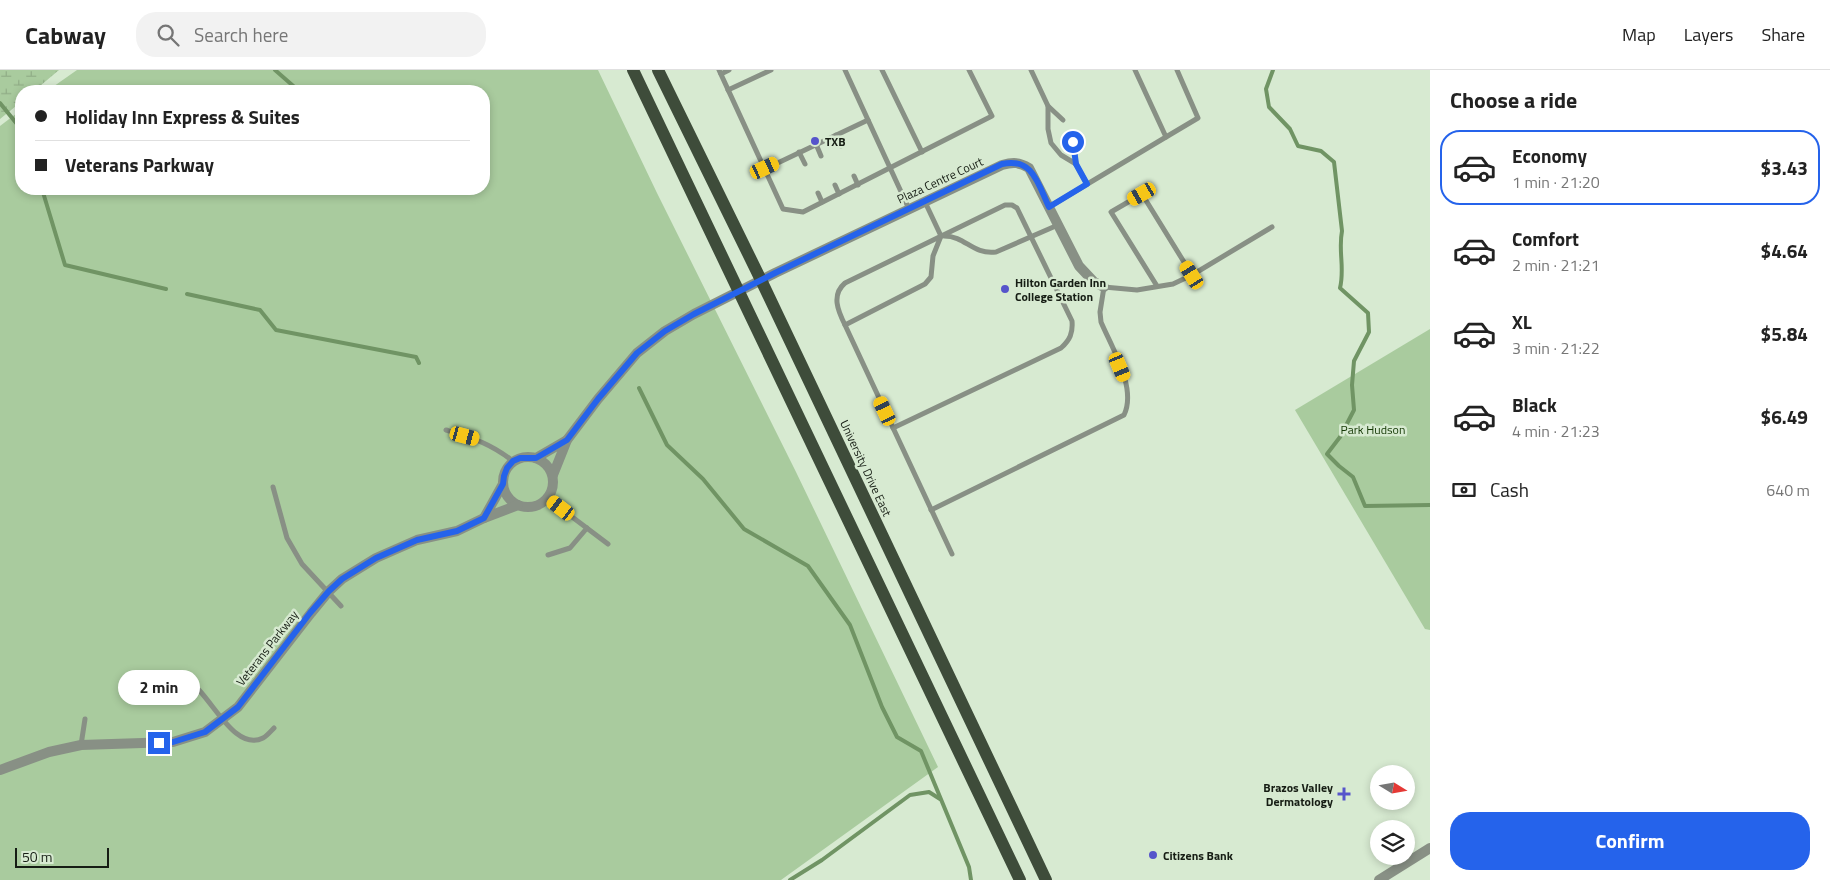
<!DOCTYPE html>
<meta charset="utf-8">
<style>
body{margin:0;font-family:"Titillium Web",sans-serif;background:#f2f2f2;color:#222;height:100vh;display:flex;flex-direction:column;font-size:19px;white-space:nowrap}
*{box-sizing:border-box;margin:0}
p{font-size:16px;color:#767676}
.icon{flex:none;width:28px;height:28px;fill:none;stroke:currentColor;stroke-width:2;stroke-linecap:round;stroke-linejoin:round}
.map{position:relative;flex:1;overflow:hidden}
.details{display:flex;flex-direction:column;background:#fff;width:400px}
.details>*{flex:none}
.top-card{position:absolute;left:15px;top:15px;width:475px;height:110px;border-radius:20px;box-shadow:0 2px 8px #0003;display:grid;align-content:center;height:110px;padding:0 20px;background:#fff}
.needle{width:32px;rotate:101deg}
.buttons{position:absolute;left:1370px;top:695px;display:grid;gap:10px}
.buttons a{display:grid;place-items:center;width:45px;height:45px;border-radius:50%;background:#fff;box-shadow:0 2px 8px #0003;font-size:25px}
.scale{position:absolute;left:15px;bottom:12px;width:94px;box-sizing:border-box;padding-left:5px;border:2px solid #161d14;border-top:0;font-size:14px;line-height:18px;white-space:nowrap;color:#161d14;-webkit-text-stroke:4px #d7ead1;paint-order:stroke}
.end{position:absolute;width:22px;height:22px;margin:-11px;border:6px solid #2563eb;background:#fff;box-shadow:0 0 0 2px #fff}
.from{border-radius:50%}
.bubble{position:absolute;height:35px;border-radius:18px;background:#fff;box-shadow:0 2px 8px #0003;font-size:16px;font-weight:700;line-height:35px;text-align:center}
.car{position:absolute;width:15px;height:30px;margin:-15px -8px;border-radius:6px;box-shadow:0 0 4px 1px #0007;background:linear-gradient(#f5c518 24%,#345 0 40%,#f5c518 0 76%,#345 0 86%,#f5c518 0)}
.top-card b{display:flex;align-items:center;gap:18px;height:48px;font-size:19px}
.top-card b+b{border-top:1px solid #e0e0e0}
.top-card i{width:12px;height:12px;background:#222}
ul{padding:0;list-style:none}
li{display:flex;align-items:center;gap:15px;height:75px;margin:0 10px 8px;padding:0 10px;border:2px solid transparent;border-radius:20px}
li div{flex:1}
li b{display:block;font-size:19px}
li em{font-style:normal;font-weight:700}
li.active{border-color:#2563eb}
li>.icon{width:45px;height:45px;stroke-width:1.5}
h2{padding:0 20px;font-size:22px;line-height:60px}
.pay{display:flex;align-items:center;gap:12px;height:55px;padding:0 20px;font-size:19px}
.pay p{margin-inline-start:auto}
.cta{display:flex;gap:10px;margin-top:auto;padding:10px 20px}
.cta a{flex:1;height:58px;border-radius:20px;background:#2563eb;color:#fff;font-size:20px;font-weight:700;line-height:58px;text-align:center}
header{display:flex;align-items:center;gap:30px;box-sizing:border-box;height:70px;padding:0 25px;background:#fff;border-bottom:1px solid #e0e0e0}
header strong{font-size:24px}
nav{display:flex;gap:28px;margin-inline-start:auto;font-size:18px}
.search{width:350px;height:45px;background:#f2f2f2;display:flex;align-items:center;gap:12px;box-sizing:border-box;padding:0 18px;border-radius:20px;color:#767676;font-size:19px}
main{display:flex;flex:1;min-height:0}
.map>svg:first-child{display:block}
.green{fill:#a9cb9e}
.wetland{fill:url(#wetland-marsh)}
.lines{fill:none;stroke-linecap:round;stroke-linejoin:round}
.stream{stroke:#709464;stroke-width:4}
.service{stroke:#889085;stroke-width:5}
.minor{stroke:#889085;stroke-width:10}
.primary{stroke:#3e4c3a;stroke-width:12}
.route{stroke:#2563eb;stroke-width:6}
.poi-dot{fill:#5654cb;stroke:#d7ead1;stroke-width:2}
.labels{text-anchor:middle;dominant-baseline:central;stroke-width:5;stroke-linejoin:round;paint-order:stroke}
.poi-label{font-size:12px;font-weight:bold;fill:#161d14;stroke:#d7ead1;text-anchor:start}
.street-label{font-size:12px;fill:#161d14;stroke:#d7ead1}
.park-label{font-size:12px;fill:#133703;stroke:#d7ead1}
</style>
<header>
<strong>Cabway</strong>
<div class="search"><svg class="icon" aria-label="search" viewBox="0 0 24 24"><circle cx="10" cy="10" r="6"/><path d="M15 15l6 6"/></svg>Search here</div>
<nav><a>Map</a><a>Layers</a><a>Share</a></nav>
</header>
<main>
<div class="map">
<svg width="1430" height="810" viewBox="0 0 1430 810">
<defs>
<pattern id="wetland-marsh" width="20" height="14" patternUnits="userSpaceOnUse" patternTransform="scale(1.25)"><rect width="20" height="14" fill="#a9cb9e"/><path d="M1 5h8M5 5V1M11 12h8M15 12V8" fill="none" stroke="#91ae87"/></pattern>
</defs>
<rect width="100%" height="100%" fill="#d7ead1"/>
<!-- green -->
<g class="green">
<path d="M77 0H598L657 123 796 402 938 697 781 810H0V56L21 40V119H484V21H47Z"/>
<path d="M1430 259V560L1425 559 1295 340Z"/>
</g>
<!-- wetland -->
<path class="wetland" d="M0 0H59L34 21H21V32L0 49Z"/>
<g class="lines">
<!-- stream -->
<g class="stream">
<path d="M275 0 299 21"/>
<path d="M1273 0 1266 19 1269 37 1290 59 1298 76 1321 81 1334 92 1342 161C1338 181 1345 198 1340 218L1368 243 1369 262 1354 291 1352 315 1354 340 1340 367 1327 384 1339 396 1353 407 1365 436 1430 435"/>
<path d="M0 33 21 59"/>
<path d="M42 119 65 195 166 219"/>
<path d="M187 224 260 240 276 260 416 287 419 293"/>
<path d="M639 318 667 375 703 409 744 459 808 496 850 555 882 637 897 667 921 681 969 797 971 810"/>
<path d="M790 810 822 790 910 725 929 722 940 729"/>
</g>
<!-- service -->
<g class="service">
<path d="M719 0 783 139 803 142 992 46 969 0"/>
<path d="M845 0 909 139"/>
<path d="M882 0 922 82"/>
<path d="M1031 0 1048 36V59L1051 73 1061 85 1076 94 1087 114"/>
<path d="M721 4 729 0"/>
<path d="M728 20 771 0"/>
<path d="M1048 36 1063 50"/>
<path d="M836 65 841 76"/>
<path d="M1166 67 1198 48 1177 0"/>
<path d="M1073 72 1076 94"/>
<path d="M816 74 821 86"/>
<path d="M799 82 805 94"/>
<path d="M765 99 868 50"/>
<path d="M854 106 858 115"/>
<path d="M835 115 839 124"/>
<path d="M818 123 822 132"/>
<path d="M925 132 941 166 933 186 931 207 925 214 845 255 952 484"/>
<path d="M1049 137 1166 67 1135 0"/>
<path d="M944 166C966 166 972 185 996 182L1058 155"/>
<path d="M1157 216 1111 142 1142 124 1192 205"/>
<path d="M845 255C838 241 831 225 845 213L1005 135H1012L1017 138 1072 251C1073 263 1070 270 1061 278L893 358"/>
<path d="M446 360C475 369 489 373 513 391"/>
<path d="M273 417 287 468 302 494 341 536"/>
<path d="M547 428 608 474"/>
<path d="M931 440 1124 345C1137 318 1112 278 1101 252L1100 242 1104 217 1137 220 1173 214 1192 205 1272 157"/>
<path d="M548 485 570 478 587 458"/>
<path d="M169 605C174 607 182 608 187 610 210 622 233 683 263 668 267 666 271 661 274 658"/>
<path d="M81 675 85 649"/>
</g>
<!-- minor -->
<g class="minor">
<circle cx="528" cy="412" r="25"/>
<path d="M536 388 567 370"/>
<path d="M553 405 567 370 598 329 637 283 665 261 694 244 775 203 1002 95C1013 92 1019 92 1029 98L1079 196 1094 212 1104 217"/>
<path d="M484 448 503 414"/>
<path d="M0 700 49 682 81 675 173 672 205 662 238 637 311 543 329 521 342 509 376 488 417 470 457 461 484 448 518 435"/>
<path d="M1379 810 1430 778"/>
</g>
<!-- primary -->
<g class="primary">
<path d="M633 0 1020 810"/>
<path d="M658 0 761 210 1046 810"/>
</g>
</g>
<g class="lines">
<!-- route -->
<path class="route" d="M159 673 173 672 205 662 238 637 310 543 329 521 342 509 376 488 417 470 457 461 484 448 503 414 504 406 507 398 513 391 520 388H536L567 370 598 329 637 283 665 261 694 244 775 203 1002 94C1033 87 1038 114 1049 137L1087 114 1076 94 1073 72"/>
</g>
<!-- markers -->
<g class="poi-dot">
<circle cx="815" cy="71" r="5"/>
<circle cx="1005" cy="219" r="5"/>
<path d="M1341.5 716.5h5v5h5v5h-5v5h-5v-5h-5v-5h5z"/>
<circle cx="1153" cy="785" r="5"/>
</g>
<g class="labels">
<!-- poi labels -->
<g class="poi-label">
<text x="825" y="71">TXB</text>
<text x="1015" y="212">Hilton Garden Inn<tspan x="1015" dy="14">College Station</tspan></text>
<text x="1333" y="717" text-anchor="end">Brazos Valley<tspan x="1333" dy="14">Dermatology</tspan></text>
<text x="1163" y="785">Citizens Bank</text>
</g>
<!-- street labels -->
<g class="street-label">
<text transform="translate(940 110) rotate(-25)">Plaza Centre Court</text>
<text transform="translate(866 398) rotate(65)">University Drive East</text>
<text transform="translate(267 578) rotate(-52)">Veterans Parkway</text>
</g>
<!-- park labels -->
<g class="park-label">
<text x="1373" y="359">Park Hudson</text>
</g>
</g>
</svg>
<div class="buttons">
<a><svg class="needle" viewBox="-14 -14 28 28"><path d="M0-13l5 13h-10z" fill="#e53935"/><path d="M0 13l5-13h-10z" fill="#767676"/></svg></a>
<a><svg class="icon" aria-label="layers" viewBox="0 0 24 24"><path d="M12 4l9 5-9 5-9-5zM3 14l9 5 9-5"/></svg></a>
</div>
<div class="scale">50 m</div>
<i class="end from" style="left:1073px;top:72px"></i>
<i class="end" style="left:159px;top:673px"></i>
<div class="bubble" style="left:118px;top:600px;width:82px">2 min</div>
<i class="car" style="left:765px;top:98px;rotate:65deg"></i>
<i class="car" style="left:1142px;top:124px;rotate:240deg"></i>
<i class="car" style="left:1192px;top:205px;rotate:328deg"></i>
<i class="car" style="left:1120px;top:297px;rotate:157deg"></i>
<i class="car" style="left:885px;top:341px;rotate:335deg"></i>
<i class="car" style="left:465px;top:366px;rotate:105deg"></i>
<i class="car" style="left:561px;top:438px;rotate:307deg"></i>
<div class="top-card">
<b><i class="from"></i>Holiday Inn Express &amp; Suites</b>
<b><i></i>Veterans Parkway</b>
</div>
</div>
<section class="details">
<h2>Choose a ride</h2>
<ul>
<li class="active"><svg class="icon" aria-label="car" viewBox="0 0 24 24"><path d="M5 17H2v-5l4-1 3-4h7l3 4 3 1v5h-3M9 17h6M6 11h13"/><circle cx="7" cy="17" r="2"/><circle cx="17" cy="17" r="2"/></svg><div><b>Economy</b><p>1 min · 21:20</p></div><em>$3.43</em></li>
<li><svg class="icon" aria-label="car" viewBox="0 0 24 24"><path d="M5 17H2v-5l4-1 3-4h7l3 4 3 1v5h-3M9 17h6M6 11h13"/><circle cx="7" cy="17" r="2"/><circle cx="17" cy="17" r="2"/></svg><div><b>Comfort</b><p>2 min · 21:21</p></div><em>$4.64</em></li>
<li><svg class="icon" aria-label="car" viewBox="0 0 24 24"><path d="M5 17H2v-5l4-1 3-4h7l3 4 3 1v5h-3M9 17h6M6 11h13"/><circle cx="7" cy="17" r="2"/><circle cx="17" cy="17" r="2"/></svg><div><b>XL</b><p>3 min · 21:22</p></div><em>$5.84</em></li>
<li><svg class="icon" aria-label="car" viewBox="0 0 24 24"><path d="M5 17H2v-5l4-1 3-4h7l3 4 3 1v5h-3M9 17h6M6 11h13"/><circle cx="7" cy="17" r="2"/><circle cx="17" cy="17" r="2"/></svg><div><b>Black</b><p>4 min · 21:23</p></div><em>$6.49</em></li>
</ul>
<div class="pay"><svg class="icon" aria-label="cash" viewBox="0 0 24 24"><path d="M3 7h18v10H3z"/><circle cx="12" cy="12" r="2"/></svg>Cash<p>640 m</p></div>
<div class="cta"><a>Confirm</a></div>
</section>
</main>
